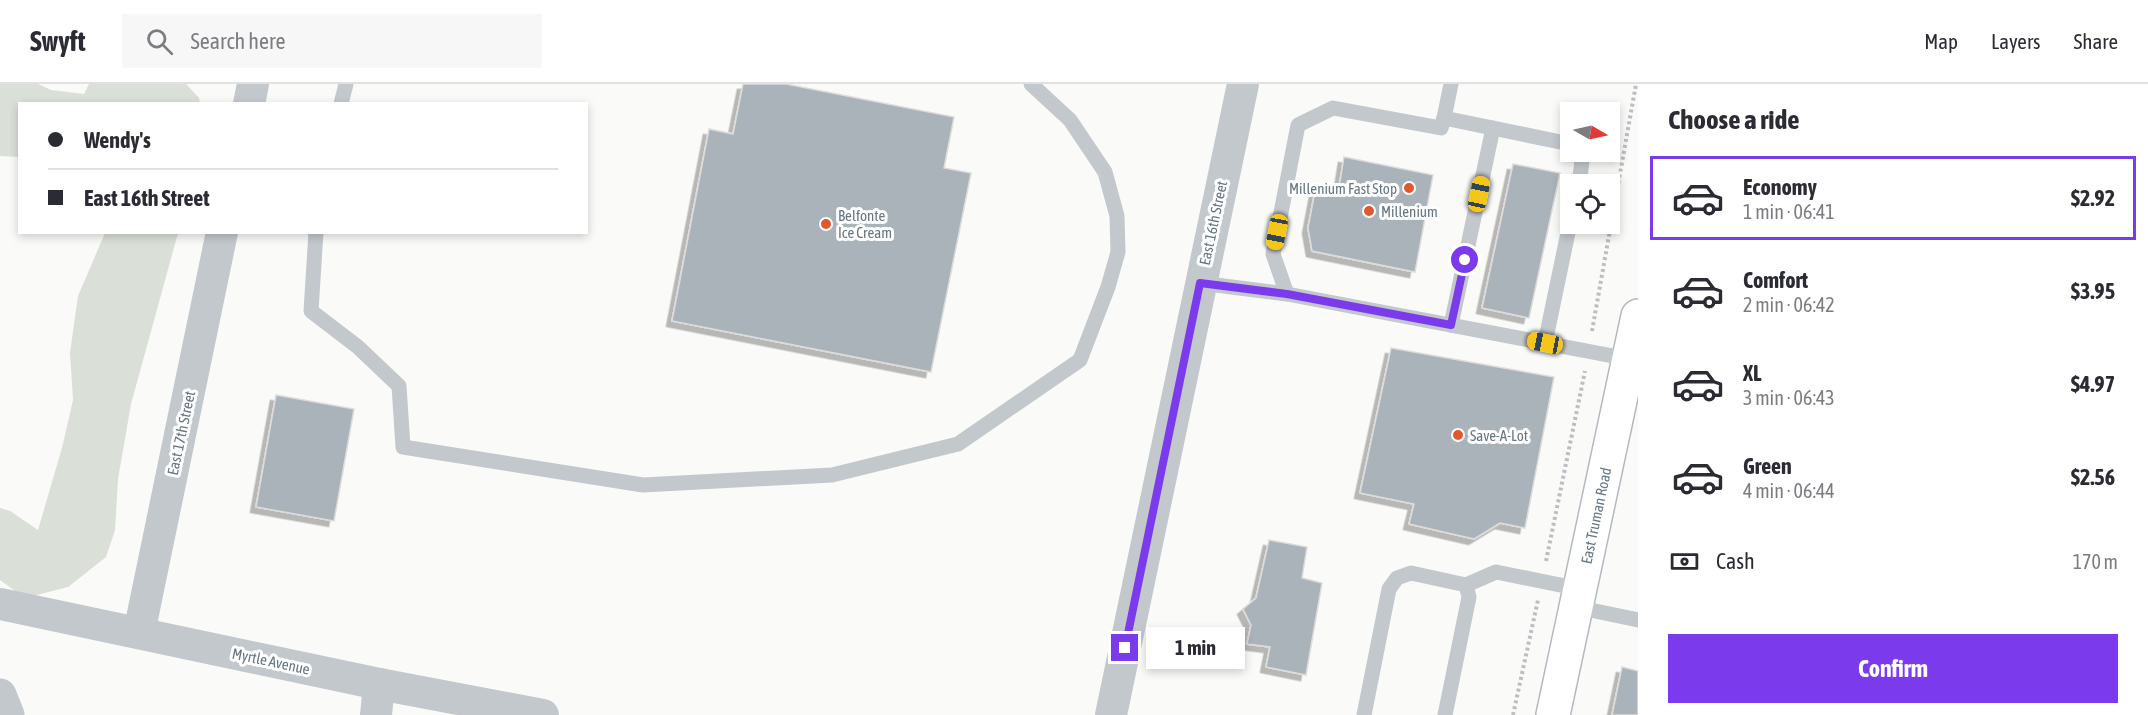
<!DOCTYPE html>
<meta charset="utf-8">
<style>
body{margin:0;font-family:"Asap Condensed",sans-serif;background:#f7f7f7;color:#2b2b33;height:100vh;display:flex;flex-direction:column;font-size:22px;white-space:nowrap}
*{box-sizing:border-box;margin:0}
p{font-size:20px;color:#7c7c81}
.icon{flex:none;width:33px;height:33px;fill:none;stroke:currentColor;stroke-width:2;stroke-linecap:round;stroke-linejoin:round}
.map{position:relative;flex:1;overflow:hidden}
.sheet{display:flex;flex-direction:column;background:#fff;width:510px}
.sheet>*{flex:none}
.banner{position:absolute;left:18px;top:18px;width:570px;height:132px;border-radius:0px;box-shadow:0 3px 9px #0003;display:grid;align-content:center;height:132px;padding:0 30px;background:#fff}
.needle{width:39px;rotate:99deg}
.fabs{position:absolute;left:1560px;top:18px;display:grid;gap:12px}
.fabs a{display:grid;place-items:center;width:60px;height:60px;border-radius:0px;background:#fff;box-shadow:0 3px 9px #0003;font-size:30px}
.end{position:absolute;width:27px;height:27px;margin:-14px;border:8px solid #7c3aed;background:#fff;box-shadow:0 0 0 3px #fff}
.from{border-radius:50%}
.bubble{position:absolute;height:42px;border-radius:0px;background:#fff;box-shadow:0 3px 9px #0003;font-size:20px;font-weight:700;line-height:42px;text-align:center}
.car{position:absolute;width:18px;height:36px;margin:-18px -9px;border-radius:8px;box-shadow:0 0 4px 2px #0007;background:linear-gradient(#f5c518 24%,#345 0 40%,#f5c518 0 76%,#345 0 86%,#f5c518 0)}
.banner b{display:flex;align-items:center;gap:21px;height:57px;font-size:22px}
.banner b+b{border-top:2px solid #e1e1e2}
.banner i{width:15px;height:15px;background:#2b2b33}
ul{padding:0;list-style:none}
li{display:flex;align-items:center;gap:18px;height:84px;margin:0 12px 9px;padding:0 18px;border:3px solid transparent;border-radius:0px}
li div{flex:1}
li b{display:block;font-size:22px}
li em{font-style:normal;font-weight:700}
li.current{border-color:#7c3aed}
li>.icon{width:54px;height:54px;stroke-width:1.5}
h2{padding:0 30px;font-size:27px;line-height:72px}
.pay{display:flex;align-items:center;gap:15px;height:66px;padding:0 30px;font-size:22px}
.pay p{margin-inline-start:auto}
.action{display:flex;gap:12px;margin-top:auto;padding:12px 30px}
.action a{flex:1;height:69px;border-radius:0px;background:#7c3aed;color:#fff;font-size:24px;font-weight:700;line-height:69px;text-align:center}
header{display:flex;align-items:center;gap:36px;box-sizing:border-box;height:84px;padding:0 30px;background:#fff;border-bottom:2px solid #e1e1e2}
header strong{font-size:28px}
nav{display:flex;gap:33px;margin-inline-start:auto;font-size:21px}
.search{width:420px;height:54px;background:#f7f7f7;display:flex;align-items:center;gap:15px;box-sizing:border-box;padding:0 21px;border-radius:0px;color:#7c7c81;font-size:22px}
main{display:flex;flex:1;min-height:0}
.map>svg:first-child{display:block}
.green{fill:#dadfd7}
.building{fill:#aab3b9;stroke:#dcdcda;stroke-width:1.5;filter:url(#shadow)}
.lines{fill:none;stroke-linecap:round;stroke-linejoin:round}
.secondary-casing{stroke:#b3babf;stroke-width:36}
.path{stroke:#bbbfc2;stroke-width:4;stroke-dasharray:3 3;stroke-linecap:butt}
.service{stroke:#c3c8cc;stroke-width:15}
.minor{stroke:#c3c8cc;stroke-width:32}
.tertiary{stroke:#c3c8cc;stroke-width:33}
.secondary{stroke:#fff;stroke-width:33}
.route{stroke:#7c3aed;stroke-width:8}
.poi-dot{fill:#e4572e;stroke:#fff;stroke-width:2}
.labels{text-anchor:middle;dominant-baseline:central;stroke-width:6;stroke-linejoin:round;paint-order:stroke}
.poi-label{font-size:15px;fill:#657683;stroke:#fff;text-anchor:start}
.street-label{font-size:15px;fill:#657683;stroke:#fff}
</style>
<header>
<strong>Swyft</strong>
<div class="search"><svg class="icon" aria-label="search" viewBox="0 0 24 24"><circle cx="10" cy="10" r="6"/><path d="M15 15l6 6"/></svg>Search here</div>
<nav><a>Map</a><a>Layers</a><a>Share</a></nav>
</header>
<main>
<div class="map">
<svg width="1638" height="631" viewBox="0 0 1638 631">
<defs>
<filter id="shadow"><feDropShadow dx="-5.5" dy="5.5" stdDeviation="0" flood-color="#0004"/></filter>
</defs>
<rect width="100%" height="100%" fill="#fafaf8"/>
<!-- green -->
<g class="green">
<path d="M0 0H38L51 6 84 10 89 0H186L199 14 200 19 20 20 19 73 0 72Z"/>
<path d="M105 149H178L131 320 118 395 115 446 106 473 68 503 25 514 0 496V424L10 427 38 446 62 364 73 316 70 269 78 212Z"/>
</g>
<!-- building -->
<g class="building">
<path d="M743 0H786L954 33 944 84 971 89 931 288 672 237 709 45 733 50Z"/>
<path d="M1344 73 1433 91 1415 188 1312 167 1308 144 1315 107 1338 110Z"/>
<path d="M1513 80 1560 89 1529 234 1482 224Z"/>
<path d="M1391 264 1554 293 1525 444 1500 439 1474 455 1409 440 1414 420 1360 409Z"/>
<path d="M276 311 354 325 334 437 256 423Z"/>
<path d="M1269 456 1307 463 1302 494 1322 499 1306 591 1266 583 1270 563 1247 560 1251 541 1243 525 1256 514Z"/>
<path d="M1622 583 1638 587V631H1612Z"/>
</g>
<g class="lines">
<defs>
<g id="secondary">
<path id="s1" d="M1553 631 1638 232"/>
</g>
</defs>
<!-- secondary casing -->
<use href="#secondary" class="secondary-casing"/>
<!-- path -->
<g class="path">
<path d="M1592 247 1636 0"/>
<path d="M1546 477 1585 287"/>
<path d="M1513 631 1538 516"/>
</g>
<!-- service -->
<g class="service">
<path d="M341 20 346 0"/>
<path d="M1444 34 1451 0"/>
<path d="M1576 68 1582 77 1579 100"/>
<path d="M316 148 311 227 358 263 399 302 403 363 643 401 832 391 958 360 1080 276 1108 203 1118 168 1117 132 1105 88 1070 36 1031 0"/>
<path d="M1200 199 1287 210 1629 275"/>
<path d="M1287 210 1273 170 1298 41 1333 24 1441 44 1444 34 1570 60"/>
<path d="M1451 241 1493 44"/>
<path d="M1545 259 1570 139"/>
<path d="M1576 523 1638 536"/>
<path d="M1364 631 1389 505 1397 494 1411 489 1466 501 1496 488 1580 505"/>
<path d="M1445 631 1469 513 1466 501"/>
</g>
<!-- minor -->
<g class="minor">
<path d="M249 20 253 0"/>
<path d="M0 520 379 600 543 631"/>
<path d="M139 549 222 148"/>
<path d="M376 631 379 600"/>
<path d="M1111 631 1243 0"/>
</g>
<!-- tertiary -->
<path class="tertiary" d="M0 611 8 631"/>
<!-- secondary -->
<use href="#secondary" class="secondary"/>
</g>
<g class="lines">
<!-- route -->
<path class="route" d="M1125 564 1200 199 1287 210 1451 241 1465 176"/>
</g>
<!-- markers -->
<g class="poi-dot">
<circle cx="1409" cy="104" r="6"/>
<circle cx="1369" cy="127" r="6"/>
<circle cx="826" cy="140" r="6"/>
<circle cx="1458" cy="351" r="6"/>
</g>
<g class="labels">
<!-- poi labels -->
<g class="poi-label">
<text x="1397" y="104" text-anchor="end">Millenium Fast Stop</text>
<text x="1381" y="127">Millenium</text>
<text x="838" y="131">Belfonte<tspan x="838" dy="17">Ice Cream</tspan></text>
<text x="1470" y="351">Save-A-Lot</text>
</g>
<!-- street labels -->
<g class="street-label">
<text transform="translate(1213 139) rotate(-78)">East 16th Street</text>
<text transform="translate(181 349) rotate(-78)">East 17th Street</text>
<text stroke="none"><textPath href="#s1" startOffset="204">East Truman Road</textPath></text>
<text transform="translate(271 577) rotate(12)">Myrtle Avenue</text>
</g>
</g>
</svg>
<div class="fabs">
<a><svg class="needle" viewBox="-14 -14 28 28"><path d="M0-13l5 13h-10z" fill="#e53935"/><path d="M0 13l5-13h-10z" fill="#7c7c81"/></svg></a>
<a><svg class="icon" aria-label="locate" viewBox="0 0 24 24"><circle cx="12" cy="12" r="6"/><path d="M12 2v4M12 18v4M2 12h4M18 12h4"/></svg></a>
</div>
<i class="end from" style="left:1465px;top:176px"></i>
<i class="end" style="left:1125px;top:564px"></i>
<div class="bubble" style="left:1146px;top:543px;width:99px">1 min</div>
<i class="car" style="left:1479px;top:110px;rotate:12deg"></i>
<i class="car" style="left:1277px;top:148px;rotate:191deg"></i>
<i class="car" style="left:1545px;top:259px;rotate:281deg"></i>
<div class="banner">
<b><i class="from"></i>Wendy's</b>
<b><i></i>East 16th Street</b>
</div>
</div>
<section class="sheet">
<h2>Choose a ride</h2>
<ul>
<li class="current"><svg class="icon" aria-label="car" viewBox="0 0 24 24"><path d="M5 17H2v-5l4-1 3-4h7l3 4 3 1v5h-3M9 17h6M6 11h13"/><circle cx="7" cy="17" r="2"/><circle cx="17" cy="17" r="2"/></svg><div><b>Economy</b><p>1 min · 06:41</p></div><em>$2.92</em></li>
<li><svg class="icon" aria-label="car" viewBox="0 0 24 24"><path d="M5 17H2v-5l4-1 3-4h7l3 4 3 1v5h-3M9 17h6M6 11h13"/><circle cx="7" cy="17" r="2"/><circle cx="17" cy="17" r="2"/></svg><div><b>Comfort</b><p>2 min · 06:42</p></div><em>$3.95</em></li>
<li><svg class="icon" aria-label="car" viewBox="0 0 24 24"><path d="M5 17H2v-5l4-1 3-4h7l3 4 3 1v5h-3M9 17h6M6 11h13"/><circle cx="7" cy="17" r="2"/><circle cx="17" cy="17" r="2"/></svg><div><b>XL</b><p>3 min · 06:43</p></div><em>$4.97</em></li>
<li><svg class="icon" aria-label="car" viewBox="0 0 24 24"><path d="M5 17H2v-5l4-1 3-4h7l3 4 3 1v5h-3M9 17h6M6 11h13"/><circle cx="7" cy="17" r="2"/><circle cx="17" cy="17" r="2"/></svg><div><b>Green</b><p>4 min · 06:44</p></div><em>$2.56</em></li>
</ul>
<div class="pay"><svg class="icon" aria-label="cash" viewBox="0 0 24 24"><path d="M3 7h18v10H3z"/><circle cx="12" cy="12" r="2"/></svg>Cash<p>170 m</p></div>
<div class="action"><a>Confirm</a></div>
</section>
</main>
